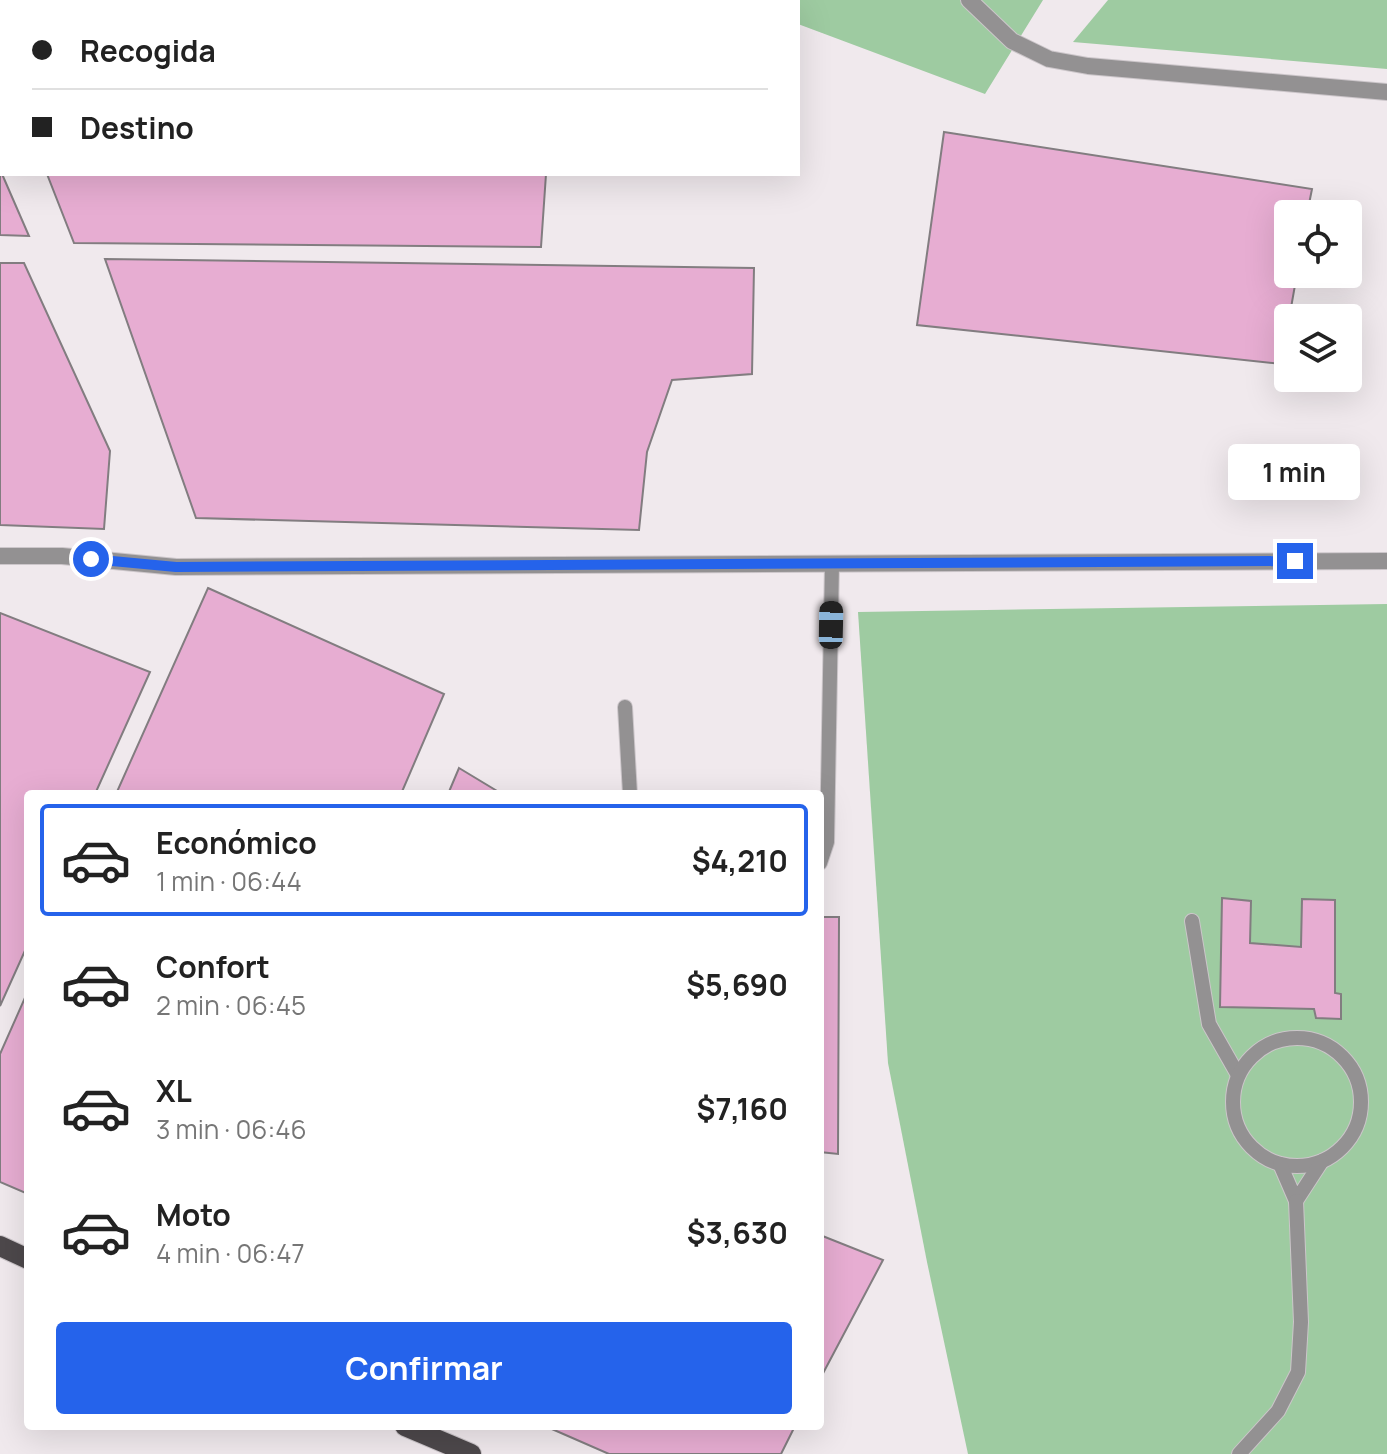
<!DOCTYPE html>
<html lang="es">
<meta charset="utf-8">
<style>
body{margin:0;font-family:Manrope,sans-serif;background:#f2f2f2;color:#222;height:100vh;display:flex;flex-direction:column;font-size:30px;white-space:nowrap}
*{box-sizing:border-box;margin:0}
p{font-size:26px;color:#767676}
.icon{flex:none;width:44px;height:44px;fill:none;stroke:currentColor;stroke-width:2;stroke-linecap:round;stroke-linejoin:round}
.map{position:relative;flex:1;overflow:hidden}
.drawer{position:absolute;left:24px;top:790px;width:800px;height:640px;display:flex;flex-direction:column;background:#fff;border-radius:8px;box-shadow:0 8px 32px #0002}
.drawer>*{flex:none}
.banner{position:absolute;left:0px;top:0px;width:800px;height:176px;box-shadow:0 8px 32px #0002;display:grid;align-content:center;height:176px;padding:0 32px;background:#fff}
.controls{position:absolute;left:1274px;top:200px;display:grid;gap:16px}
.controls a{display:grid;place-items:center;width:88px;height:88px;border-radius:8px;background:#fff;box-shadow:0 8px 32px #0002;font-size:40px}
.end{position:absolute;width:36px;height:36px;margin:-18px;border:10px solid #2563eb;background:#fff;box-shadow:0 0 0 4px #fff}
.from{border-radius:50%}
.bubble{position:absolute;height:56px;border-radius:8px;background:#fff;box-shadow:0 8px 32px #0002;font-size:26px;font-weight:700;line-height:56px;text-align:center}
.car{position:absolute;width:24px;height:48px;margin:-24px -12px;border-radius:10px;box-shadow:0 0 6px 2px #0007;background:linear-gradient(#222 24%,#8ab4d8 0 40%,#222 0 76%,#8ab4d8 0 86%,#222 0)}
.banner b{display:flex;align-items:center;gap:28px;height:76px;font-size:30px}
.banner b+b{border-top:2px solid #e0e0e0}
.banner i{width:20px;height:20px;background:#222}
ul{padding:14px 0 0;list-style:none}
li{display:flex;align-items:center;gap:24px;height:112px;margin:0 16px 12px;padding:0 16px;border:4px solid transparent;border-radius:8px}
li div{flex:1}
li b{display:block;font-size:30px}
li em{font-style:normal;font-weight:700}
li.on{border-color:#2563eb}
li>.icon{width:72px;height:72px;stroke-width:1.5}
.cta{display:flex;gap:16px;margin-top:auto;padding:16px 32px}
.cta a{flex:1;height:92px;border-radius:8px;background:#2563eb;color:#fff;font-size:32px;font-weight:700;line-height:92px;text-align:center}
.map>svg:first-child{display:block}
.green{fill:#9ecba1}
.building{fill:#e7add2;stroke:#827d80;stroke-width:2}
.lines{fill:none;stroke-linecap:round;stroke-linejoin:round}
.service-casing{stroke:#ccc6ca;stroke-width:16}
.minor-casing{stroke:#ccc6ca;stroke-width:18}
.primary-casing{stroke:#ccc6ca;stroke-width:22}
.service{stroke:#939192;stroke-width:14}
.minor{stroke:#939192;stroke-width:16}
.primary{stroke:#4d484b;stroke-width:20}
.route{stroke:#2563eb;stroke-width:10}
</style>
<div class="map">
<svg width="1387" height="1454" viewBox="0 0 1387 1454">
<rect width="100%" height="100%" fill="#f0e9ed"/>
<!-- green -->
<g class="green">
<path d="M779 0H1043L985 94 798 24V2H780Z"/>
<path d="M1108 0H1387V69L1073 42Z"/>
<path d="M1387 604V1454H968L927 1262 888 1063 858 612Z"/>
</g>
<!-- building -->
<g class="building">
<rect x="28" y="0" width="529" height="2"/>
<path d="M944 132 1312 189 1307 214H1288V274H1297L1281 364 917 325Z"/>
<path d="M0 169 2 174 29 236 0 235Z"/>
<path d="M47 174H546L541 247 74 243Z"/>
<path d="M105 259 754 268 752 374 672 380 647 452 639 530 196 518Z"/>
<path d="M0 263H24L110 451 104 529 0 525Z"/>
<path d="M208 588 444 694 401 794H116Z"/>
<path d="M0 613 150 672 95 794H28V944L0 1006Z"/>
<path d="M459 768 502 794H448Z"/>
<path d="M1222 898 1251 901 1250 943 1301 947 1302 899 1335 900V993L1341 994V1019L1316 1018 1314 1009 1220 1007Z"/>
<path d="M820 917H839L838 1154 820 1152Z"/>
<path d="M28 991V1194L0 1182V1054Z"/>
<path d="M820 1235 883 1260 820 1379Z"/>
<path d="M545 1426H795L781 1454H609Z"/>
</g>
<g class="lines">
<defs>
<g id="service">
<path d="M625 707 630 794"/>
<path d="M820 863 827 842 832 563"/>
<path d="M1192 921 1209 1024 1238 1075"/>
<circle cx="1297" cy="1102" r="64"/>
<path d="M1280 1164 1296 1201 1322 1161"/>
<path d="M1239 1454 1278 1411 1298 1372 1301 1322 1296 1201"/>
</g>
<g id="minor">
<path d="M969 0 1012 41 1049 59 1088 66 1387 92"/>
<path d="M0 556H62L176 567 1387 561"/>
</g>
<g id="primary">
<path d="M0 1246 28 1259"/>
<path d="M405 1426 471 1454"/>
</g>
</defs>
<!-- service casing -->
<use href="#service" class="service-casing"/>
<!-- minor casing -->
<use href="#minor" class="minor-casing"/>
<!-- primary casing -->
<use href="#primary" class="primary-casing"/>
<!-- service -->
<use href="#service" class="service"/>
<!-- minor -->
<use href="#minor" class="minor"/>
<!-- primary -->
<use href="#primary" class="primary"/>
</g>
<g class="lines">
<!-- route -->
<path class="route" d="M91 559 176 567 1295 561"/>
</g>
</svg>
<div class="controls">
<a><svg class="icon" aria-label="locate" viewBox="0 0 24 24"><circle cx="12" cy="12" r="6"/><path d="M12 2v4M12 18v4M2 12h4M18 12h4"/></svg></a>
<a><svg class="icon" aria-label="layers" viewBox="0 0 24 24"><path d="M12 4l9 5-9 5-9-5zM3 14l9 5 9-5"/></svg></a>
</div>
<i class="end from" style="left:91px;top:559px"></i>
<i class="end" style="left:1295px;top:561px"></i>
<div class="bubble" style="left:1228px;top:444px;width:132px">1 min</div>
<i class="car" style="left:831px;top:625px;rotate:1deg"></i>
<div class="banner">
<b><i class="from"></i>Recogida</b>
<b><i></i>Destino</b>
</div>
<section class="drawer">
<ul>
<li class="on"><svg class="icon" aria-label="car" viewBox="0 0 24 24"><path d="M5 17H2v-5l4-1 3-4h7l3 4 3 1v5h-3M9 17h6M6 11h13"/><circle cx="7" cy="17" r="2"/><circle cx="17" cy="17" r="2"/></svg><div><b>Económico</b><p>1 min · 06:44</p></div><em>$4,210</em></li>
<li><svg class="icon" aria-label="car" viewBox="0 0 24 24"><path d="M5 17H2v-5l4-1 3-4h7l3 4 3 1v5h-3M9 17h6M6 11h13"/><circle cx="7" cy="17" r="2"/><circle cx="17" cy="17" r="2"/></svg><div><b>Confort</b><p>2 min · 06:45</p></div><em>$5,690</em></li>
<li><svg class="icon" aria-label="car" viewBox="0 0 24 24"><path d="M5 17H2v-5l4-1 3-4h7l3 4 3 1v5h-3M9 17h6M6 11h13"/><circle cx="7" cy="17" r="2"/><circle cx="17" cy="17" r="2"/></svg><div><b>XL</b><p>3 min · 06:46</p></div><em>$7,160</em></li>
<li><svg class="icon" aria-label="car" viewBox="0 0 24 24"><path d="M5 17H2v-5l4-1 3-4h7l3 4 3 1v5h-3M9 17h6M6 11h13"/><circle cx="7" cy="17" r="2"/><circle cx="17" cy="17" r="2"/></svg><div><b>Moto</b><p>4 min · 06:47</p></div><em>$3,630</em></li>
</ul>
<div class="cta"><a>Confirmar</a></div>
</section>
</div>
